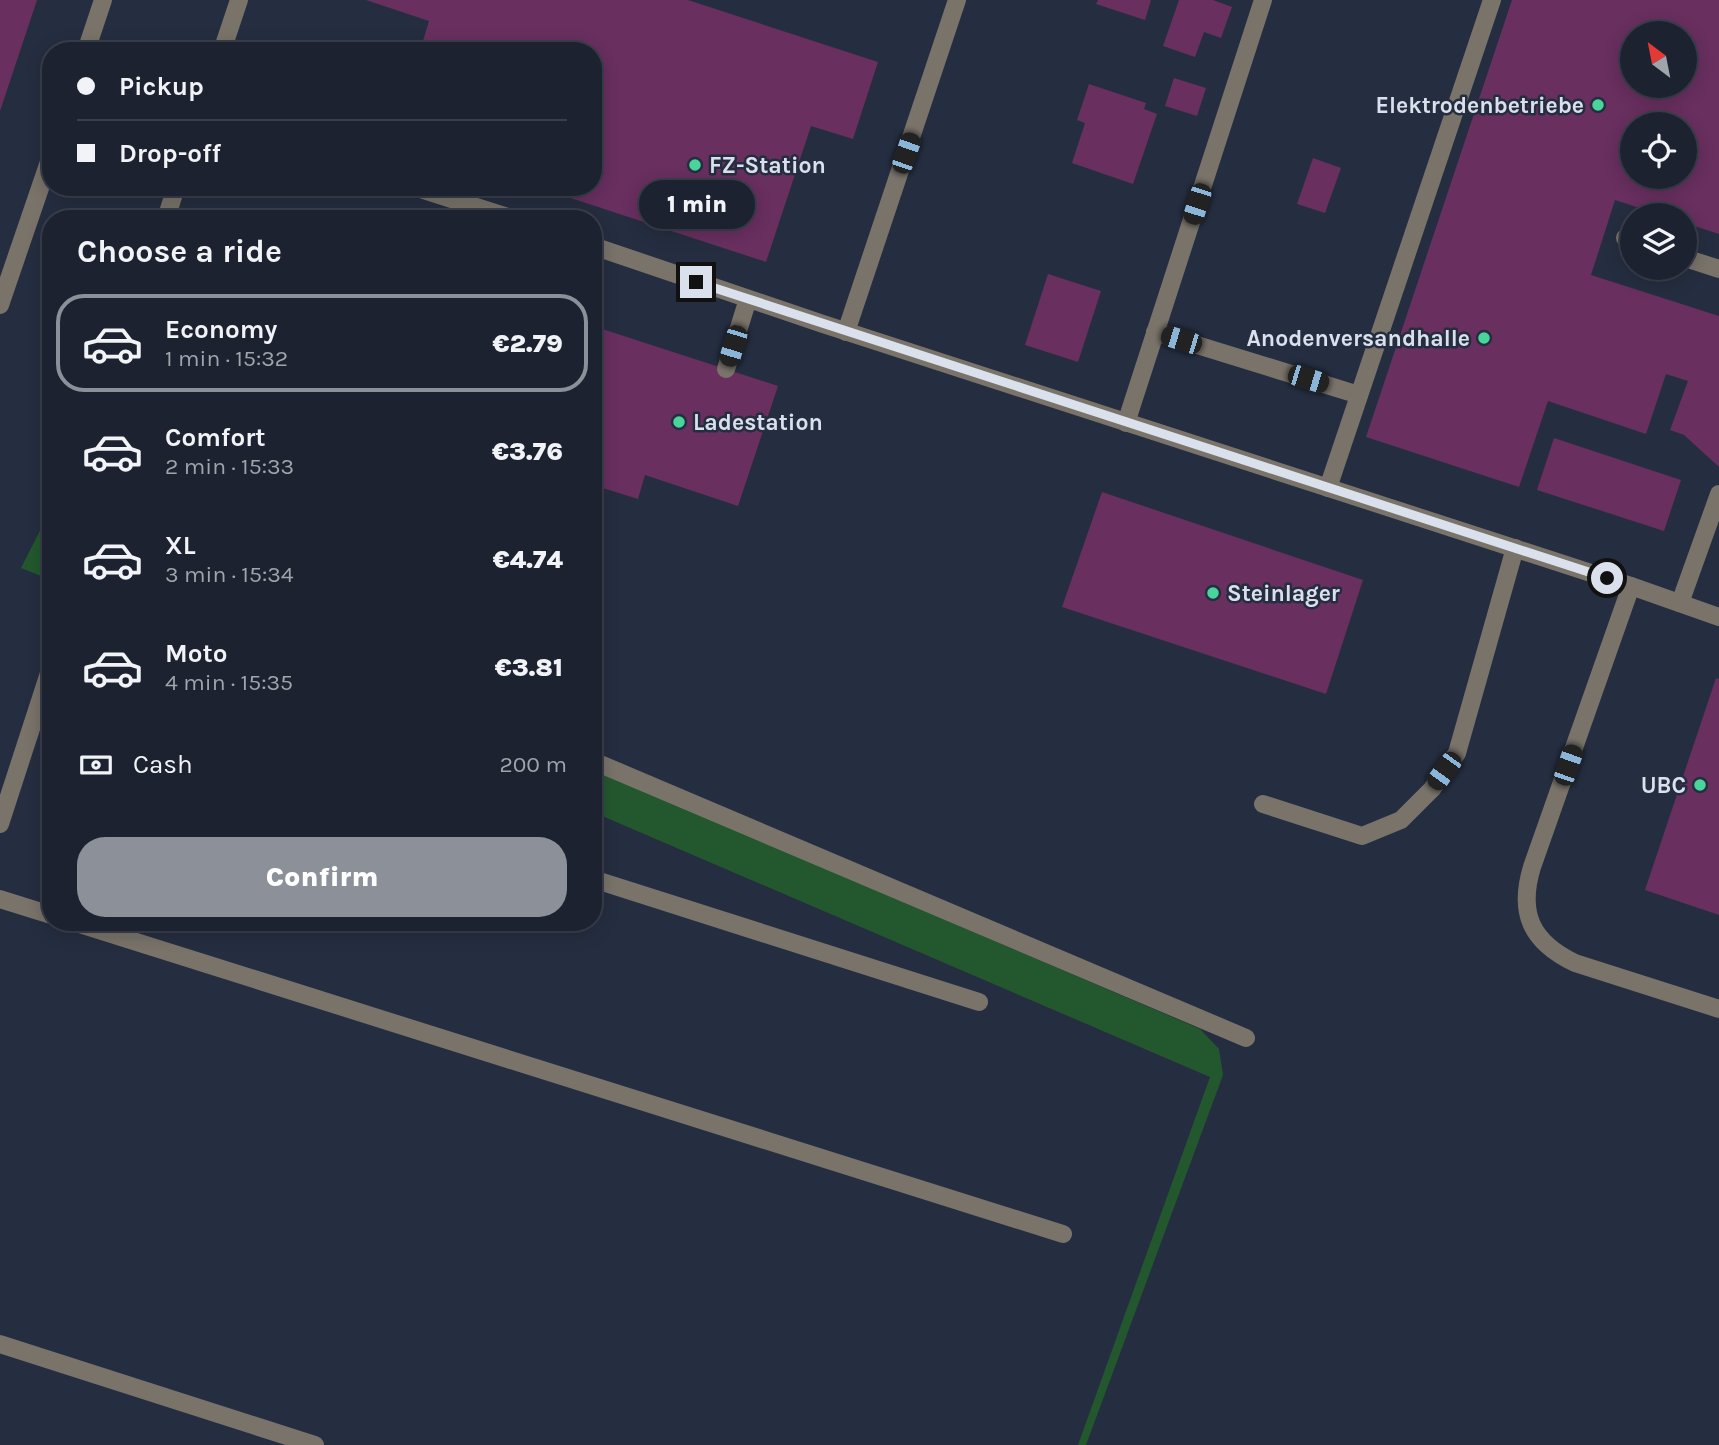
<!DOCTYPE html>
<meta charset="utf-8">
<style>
body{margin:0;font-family:Karla,sans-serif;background:#252a38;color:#f1f3f6;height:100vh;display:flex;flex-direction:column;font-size:26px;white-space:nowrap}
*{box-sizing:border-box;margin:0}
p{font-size:23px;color:#a0a4ab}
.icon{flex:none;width:38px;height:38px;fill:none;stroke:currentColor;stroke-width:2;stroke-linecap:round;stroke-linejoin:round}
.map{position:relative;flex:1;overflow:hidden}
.sheet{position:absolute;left:42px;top:210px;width:560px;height:721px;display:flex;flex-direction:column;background:#1c2230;border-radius:28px;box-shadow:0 4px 18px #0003,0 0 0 2px #3a3f4c}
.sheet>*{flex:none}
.top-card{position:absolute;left:42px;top:42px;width:560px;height:154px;border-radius:28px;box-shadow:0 4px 18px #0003,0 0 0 2px #3a3f4c;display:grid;align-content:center;height:154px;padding:0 35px;background:#1c2230}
.needle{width:46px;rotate:328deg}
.tools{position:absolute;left:1620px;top:21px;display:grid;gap:14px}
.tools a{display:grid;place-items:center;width:77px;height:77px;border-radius:50%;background:#1c2230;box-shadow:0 4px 18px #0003,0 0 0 2px #3a3f4c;font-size:35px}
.end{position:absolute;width:32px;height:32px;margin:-16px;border:9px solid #dae0ec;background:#111;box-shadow:0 0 0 4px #111}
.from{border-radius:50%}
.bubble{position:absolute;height:49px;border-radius:24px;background:#1c2230;box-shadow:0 4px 18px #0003,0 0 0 2px #3a3f4c;font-size:23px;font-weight:800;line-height:49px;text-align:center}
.car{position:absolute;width:21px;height:42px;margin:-21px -10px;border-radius:9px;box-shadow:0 0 5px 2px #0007;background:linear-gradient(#222 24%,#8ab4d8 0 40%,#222 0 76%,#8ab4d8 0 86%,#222 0)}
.top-card b{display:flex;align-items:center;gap:24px;height:66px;font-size:26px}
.top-card b+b{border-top:2px solid #3a3f4c}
.top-card i{width:18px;height:18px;background:#f1f3f6}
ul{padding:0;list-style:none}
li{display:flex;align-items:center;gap:21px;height:98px;margin:0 14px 10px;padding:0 21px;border:4px solid transparent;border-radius:28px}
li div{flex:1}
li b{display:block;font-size:26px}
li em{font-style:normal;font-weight:800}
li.selected{border-color:#8c9099}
li>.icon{width:63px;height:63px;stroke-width:1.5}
h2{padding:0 35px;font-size:32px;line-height:84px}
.pay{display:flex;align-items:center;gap:18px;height:77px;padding:0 35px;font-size:26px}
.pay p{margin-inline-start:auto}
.action{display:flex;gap:14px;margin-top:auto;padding:14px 35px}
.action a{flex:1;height:80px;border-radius:28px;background:#8c9099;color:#fff;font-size:28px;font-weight:800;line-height:80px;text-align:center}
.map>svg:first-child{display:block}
.green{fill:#23582e}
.building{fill:#682f5f;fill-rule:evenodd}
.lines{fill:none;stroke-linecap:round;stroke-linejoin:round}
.minor{stroke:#79736a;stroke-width:18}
.route{stroke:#dae0ec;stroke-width:9}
.poi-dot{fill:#49d49c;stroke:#252e40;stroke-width:2.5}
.labels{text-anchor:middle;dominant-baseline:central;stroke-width:5;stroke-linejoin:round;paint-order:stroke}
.poi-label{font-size:23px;font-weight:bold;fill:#dae0ec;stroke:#252e40;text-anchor:end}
</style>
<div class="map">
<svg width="1719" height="1445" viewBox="0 0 1719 1445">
<rect width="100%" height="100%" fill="#252e40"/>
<!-- green -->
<g class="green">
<path d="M51 509V525L47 529 51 535V580L21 568Z"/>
<path d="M593 769 1200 1029 1219 1049 1223 1075 1086 1445H1078L1210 1077 593 812Z"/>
</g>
<!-- building -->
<g class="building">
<path d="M0 0H37L0 111Z"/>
<path d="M366 0H688L878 62 853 139 811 126 766 262 540 188 593 187V51H420L429 21Z"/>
<path d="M1098 0H1151L1145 20 1096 4Z"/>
<path d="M1179 0H1213L1232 7 1221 38 1204 32 1195 57 1163 46Z"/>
<path d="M1512 0H1719V234L1685 223V215H1661L1615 200 1591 275 1719 316V467L1684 435 1670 430 1688 381 1666 374 1646 434 1548 401 1519 487 1366 437ZM1633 33H1685V86H1633ZM1633 124H1685V177H1633Z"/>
<path d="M354 40 386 50 385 51H350Z"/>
<path d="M1174 78 1206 88 1197 116 1165 106Z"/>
<path d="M1089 84 1146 103 1144 109 1157 114 1133 184 1072 163 1085 123 1077 120Z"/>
<path d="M1313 158 1341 168 1325 213 1297 204Z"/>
<path d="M1048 274 1101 291 1078 362 1025 345Z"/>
<path d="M593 326 778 386 738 506 645 475 638 499 593 485Z"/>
<path d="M1554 438 1681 480 1664 531 1537 490Z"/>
<path d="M1102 492 1363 580 1326 694 1062 607Z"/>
<path d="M1716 678 1719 679V915L1645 890Z"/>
</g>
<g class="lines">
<!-- minor -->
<g class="minor">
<path d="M86 51 103 0"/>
<path d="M222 51 239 0"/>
<path d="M414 187 514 219"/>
<path d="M166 219 176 187"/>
<path d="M1625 238 1633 241"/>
<path d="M593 246 820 323 1631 586 1719 617"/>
<path d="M1685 258 1719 269"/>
<path d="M0 305 51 156"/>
<path d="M846 332 957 0"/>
<path d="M1155 332 1359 395"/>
<path d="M726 369 748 299"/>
<path d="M1126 423 1263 0"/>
<path d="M1328 488 1492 0"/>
<path d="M1631 586 1532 867C1518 913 1531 942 1575 963L1719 1009"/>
<path d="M1680 603 1719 494"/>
<path d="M593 761 1246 1038"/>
<path d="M1263 804 1362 836 1401 820 1432 789 1457 753 1515 548"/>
<path d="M0 824 51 667"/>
<path d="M593 879 979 1002"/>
<path d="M0 899 51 915"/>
<path d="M73 922 1063 1234"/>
<path d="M0 1344 315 1445"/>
</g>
</g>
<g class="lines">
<!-- route -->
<path class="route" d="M696 282 1607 578"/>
</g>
<!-- markers -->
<g class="poi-dot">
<circle cx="1598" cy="105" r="7"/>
<circle cx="695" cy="165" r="7"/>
<circle cx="1484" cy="338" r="7"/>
<circle cx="679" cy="422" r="7"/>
<circle cx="1213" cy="593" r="7"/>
<circle cx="1700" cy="785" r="7"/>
</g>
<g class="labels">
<!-- poi labels -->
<g class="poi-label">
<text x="1584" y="105">Elektrodenbetriebe</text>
<text x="709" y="165" text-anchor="start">FZ-Station</text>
<text x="1470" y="338">Anodenversandhalle</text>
<text x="693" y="422" text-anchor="start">Ladestation</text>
<text x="1227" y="593" text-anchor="start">Steinlager</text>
<text x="1686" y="785">UBC</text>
</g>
</g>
</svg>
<div class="tools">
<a><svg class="needle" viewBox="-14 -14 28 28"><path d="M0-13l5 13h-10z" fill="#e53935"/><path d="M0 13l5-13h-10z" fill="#a0a4ab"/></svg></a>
<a><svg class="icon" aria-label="locate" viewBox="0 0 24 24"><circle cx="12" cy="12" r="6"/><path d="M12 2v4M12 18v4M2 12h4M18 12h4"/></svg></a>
<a><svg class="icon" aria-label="layers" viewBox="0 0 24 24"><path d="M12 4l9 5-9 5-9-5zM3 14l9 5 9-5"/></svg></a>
</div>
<i class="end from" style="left:1607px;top:578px"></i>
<i class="end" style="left:696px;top:282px"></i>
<div class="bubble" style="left:639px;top:180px;width:116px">1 min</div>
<i class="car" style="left:906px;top:153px;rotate:19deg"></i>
<i class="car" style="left:1197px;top:204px;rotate:198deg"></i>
<i class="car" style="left:1181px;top:340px;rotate:287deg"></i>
<i class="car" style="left:733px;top:346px;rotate:197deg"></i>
<i class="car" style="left:1308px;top:379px;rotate:107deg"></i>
<i class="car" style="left:1568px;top:765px;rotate:19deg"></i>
<i class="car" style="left:1444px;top:771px;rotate:216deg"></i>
<div class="top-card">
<b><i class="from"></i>Pickup</b>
<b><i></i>Drop-off</b>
</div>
<section class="sheet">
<h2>Choose a ride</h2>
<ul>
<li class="selected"><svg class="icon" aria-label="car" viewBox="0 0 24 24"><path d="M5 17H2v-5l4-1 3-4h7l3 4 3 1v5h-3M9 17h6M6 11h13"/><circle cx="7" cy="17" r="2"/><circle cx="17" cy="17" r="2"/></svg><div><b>Economy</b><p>1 min · 15:32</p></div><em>€2.79</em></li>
<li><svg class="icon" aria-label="car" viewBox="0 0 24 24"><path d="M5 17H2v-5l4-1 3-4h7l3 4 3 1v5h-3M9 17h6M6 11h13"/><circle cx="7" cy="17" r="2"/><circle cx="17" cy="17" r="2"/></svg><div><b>Comfort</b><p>2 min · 15:33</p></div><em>€3.76</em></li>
<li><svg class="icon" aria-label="car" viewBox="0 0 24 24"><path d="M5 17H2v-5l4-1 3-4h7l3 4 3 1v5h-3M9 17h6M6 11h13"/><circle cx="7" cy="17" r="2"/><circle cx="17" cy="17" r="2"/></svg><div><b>XL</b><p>3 min · 15:34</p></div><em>€4.74</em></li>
<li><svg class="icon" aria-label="car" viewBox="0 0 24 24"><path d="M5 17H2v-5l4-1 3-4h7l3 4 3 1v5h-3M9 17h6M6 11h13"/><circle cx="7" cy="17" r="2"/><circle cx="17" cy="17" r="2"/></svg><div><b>Moto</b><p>4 min · 15:35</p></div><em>€3.81</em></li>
</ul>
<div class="pay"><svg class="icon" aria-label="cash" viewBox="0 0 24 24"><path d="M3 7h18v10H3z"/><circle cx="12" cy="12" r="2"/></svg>Cash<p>200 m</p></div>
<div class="action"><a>Confirm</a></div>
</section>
</div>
